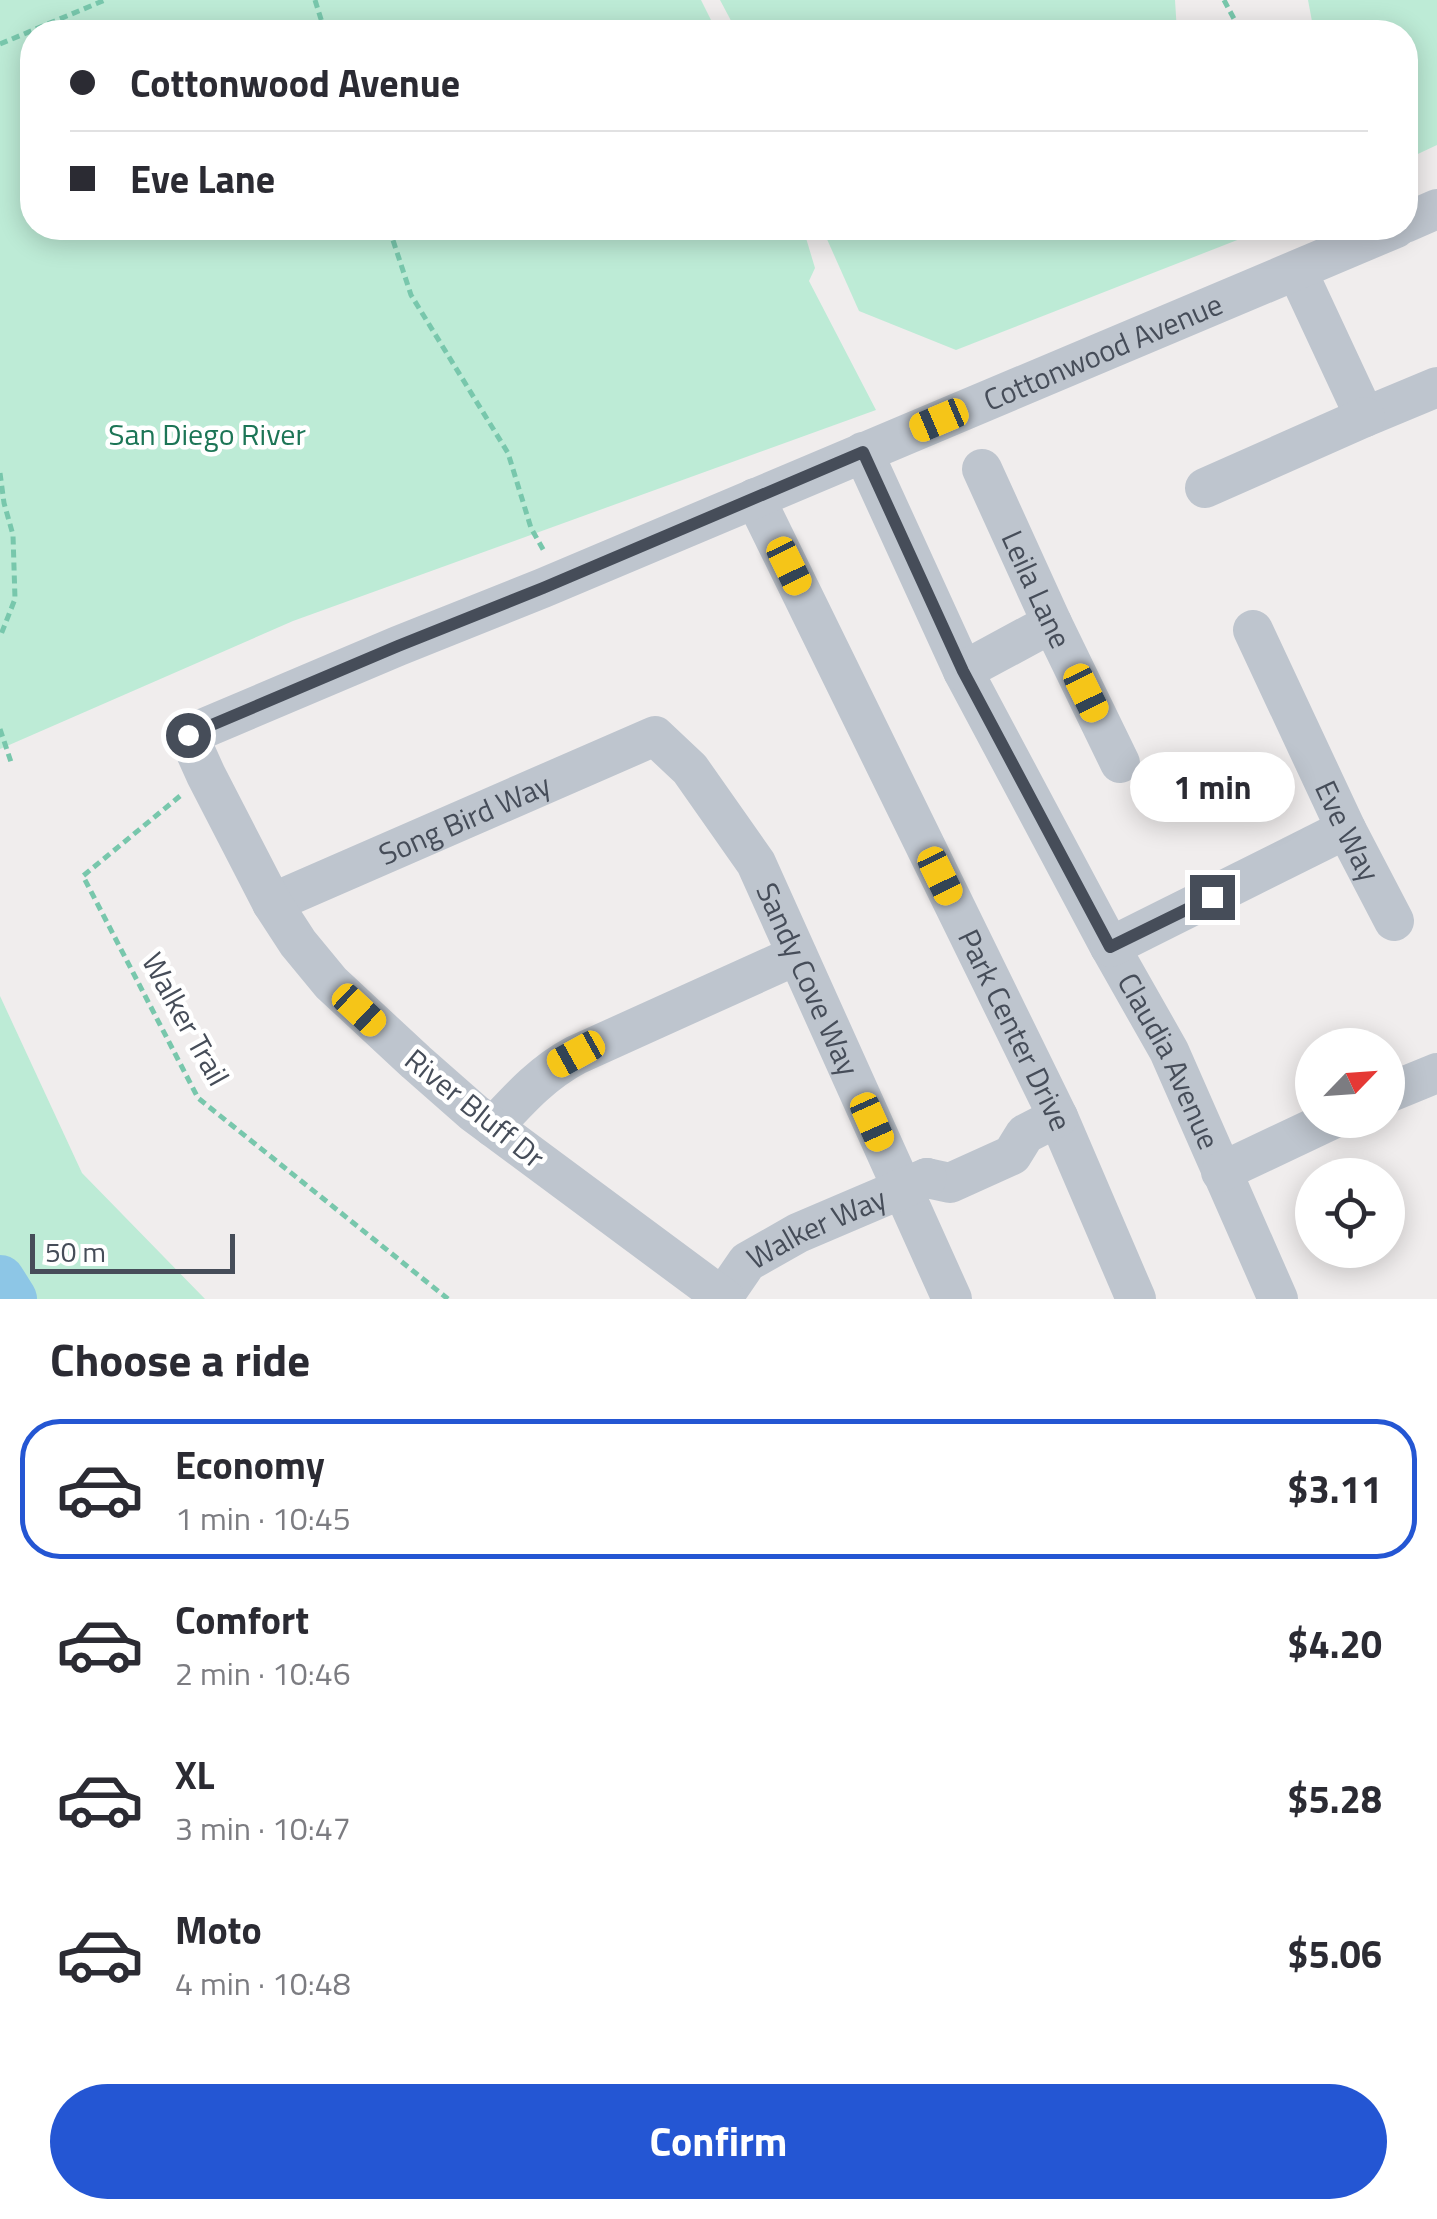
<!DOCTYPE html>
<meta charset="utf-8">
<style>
body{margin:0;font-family:"Titillium Web",sans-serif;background:#f2f2f3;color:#2b2b33;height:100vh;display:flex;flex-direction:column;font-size:38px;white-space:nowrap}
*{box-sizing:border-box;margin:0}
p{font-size:32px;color:#7c7c81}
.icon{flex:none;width:55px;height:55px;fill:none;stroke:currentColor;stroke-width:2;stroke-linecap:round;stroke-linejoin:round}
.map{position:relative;height:1299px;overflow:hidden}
.details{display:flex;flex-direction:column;background:#fff;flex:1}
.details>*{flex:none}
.guide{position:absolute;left:20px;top:20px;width:1398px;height:220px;border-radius:40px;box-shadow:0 5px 25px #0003;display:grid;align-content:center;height:220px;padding:0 50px;background:#fff}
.needle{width:65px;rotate:65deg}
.fabs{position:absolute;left:1295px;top:1028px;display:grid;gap:20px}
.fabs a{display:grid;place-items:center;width:110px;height:110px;border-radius:50%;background:#fff;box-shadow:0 5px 25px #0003;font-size:50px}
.scale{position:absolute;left:30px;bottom:25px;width:205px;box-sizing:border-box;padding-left:10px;border:5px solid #464d59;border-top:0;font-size:28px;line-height:35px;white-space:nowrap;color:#464d59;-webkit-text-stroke:8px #fff;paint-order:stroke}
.end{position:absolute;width:45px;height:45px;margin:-22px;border:12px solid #464d59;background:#fff;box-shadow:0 0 0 5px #fff}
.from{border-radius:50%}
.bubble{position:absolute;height:70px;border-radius:35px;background:#fff;box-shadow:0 5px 25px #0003;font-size:32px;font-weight:700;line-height:70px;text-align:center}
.car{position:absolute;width:30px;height:60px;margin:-30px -15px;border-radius:12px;box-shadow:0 0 8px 2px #0007;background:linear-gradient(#f5c518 24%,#345 0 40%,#f5c518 0 76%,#345 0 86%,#f5c518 0)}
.guide b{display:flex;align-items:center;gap:35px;height:95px;font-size:38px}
.guide b+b{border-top:2px solid #e1e1e2}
.guide i{width:25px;height:25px;background:#2b2b33}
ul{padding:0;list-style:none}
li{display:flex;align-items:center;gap:30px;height:140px;margin:0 20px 15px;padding:0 30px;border:5px solid transparent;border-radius:40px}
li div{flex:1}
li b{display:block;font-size:38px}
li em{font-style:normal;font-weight:700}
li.selected{border-color:#2456d3}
li>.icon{width:90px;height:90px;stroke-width:1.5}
h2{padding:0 50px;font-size:45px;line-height:120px}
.primary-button{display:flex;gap:20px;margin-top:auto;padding:20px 50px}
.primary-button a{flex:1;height:115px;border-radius:60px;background:#2456d3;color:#fff;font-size:40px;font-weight:700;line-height:115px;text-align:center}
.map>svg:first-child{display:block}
.green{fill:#bdebd6}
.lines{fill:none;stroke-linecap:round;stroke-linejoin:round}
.river{stroke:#8dc6e6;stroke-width:50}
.path{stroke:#78c7ac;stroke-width:5;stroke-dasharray:8 5;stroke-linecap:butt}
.minor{stroke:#bec5ce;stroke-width:40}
.route{stroke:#464d59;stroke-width:12}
.labels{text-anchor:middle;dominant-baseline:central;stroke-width:9;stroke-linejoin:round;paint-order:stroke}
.street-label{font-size:30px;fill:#464d59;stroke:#fff}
.park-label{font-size:30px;fill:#1c7556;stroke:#fff}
</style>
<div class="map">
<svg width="1437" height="1299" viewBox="0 0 1437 1299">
<rect width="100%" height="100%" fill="#f0eded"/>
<!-- green -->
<g class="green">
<path d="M0 0H701L717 32H32V228H803L815 268 809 281 876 410 293 621 0 749Z"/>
<path d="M720 0H1175L1177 32H737Z"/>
<path d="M1308 0H1437V145L1405 160V32H1314Z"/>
<path d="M822 228H1268L956 350 859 311Z"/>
<path d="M0 996 82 1173 205 1299H0Z"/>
</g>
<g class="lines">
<!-- river -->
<path class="river" d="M0 1280 12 1299"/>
<!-- path -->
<g class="path">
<path d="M315 0 325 32"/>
<path d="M1224 0 1241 32"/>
<path d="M0 44 105 0"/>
<path d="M389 228 411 295 508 453 531 528 544 551"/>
<path d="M0 473 4 503 13 535 15 599 0 637"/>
<path d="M0 729 12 765"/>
<path d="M180 796 83 876 198 1098 448 1299"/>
</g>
<!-- minor -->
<g class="minor">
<path d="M1405 223 1437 209"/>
<path d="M1297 271 1365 417 1437 387"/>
<path id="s1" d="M863 452 963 671 1110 947 1169 1051 1278 1299"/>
<path id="s2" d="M982 469 1052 623 1120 763"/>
<path d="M1205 488 1365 417"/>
<path id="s3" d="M755 498 1058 1117 1136 1299"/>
<path id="s4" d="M1253 630 1346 829 1394 921"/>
<path d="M963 671 1052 623"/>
<path id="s5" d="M272 903 655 736 690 769 756 863 952 1299"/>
<path d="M1110 947 1346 829"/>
<path d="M1388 1093 1437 1073"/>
<path d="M493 1127C519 1099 542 1073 576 1055L797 955"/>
<path d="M1221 1172 1331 1120"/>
<path d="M927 1178 950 1183 1012 1155 1025 1134 1058 1117"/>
<path id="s6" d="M723 1297 747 1262 798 1233 927 1178"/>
<path id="s7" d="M725 1299 474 1113 416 1062 331 983 298 943 272 903 206 775 188 735 398 646 543 588 1396 228"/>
</g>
</g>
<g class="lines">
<!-- route -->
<path class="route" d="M188 735 398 646 543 588 863 452 963 671 1110 947 1212 897"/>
</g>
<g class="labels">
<!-- street labels -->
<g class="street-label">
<text stroke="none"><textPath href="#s7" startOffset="1785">Cottonwood Avenue</textPath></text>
<text stroke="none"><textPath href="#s2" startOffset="132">Leila Lane</textPath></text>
<text stroke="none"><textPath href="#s5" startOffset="210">Song Bird Way</textPath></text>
<text stroke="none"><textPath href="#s4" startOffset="222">Eve Way</textPath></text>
<text stroke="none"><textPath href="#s5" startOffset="708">Sandy Cove Way</textPath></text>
<text transform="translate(186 1019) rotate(61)">Walker Trail</text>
<text stroke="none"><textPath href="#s3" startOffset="592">Park Center Drive</textPath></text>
<text stroke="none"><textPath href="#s1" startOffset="682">Claudia Avenue</textPath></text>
<text transform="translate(475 1108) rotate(39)">River Bluff Dr</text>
<text stroke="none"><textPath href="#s6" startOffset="120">Walker Way</textPath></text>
</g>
<!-- park labels -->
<g class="park-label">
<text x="207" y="434">San Diego River</text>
</g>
</g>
</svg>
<div class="fabs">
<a><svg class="needle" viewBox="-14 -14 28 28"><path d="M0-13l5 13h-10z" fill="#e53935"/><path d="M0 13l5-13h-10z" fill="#7c7c81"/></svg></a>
<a><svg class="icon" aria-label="locate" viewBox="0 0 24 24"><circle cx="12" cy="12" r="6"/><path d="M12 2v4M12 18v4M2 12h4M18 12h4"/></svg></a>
</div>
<div class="scale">50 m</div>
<i class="end from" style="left:188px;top:735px"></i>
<i class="end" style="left:1212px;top:897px"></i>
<div class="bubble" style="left:1130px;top:752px;width:165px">1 min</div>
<i class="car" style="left:939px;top:420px;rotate:247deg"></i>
<i class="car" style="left:789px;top:566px;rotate:154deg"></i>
<i class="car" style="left:1086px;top:693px;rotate:154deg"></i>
<i class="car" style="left:940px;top:876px;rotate:154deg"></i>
<i class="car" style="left:359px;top:1010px;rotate:133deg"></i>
<i class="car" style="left:576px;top:1054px;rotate:241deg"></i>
<i class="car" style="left:872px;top:1122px;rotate:156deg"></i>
<div class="guide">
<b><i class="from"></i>Cottonwood Avenue</b>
<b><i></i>Eve Lane</b>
</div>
</div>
<section class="details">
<h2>Choose a ride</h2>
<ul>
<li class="selected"><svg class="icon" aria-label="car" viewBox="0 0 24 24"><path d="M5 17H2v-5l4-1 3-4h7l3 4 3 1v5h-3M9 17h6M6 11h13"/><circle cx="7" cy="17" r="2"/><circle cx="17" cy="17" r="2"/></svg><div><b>Economy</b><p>1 min · 10:45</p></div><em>$3.11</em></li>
<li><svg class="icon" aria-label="car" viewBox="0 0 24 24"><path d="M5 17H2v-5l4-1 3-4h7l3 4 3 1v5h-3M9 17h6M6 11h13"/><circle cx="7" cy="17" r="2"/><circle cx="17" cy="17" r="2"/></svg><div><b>Comfort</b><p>2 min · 10:46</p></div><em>$4.20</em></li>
<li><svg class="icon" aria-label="car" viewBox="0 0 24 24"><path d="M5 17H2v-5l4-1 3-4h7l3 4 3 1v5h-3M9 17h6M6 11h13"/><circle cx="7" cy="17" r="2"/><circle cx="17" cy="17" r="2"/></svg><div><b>XL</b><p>3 min · 10:47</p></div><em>$5.28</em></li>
<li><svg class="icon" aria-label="car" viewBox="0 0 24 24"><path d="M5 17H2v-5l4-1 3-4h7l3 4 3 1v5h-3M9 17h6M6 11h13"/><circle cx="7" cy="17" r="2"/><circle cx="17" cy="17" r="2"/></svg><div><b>Moto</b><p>4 min · 10:48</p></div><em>$5.06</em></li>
</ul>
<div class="primary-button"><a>Confirm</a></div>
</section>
